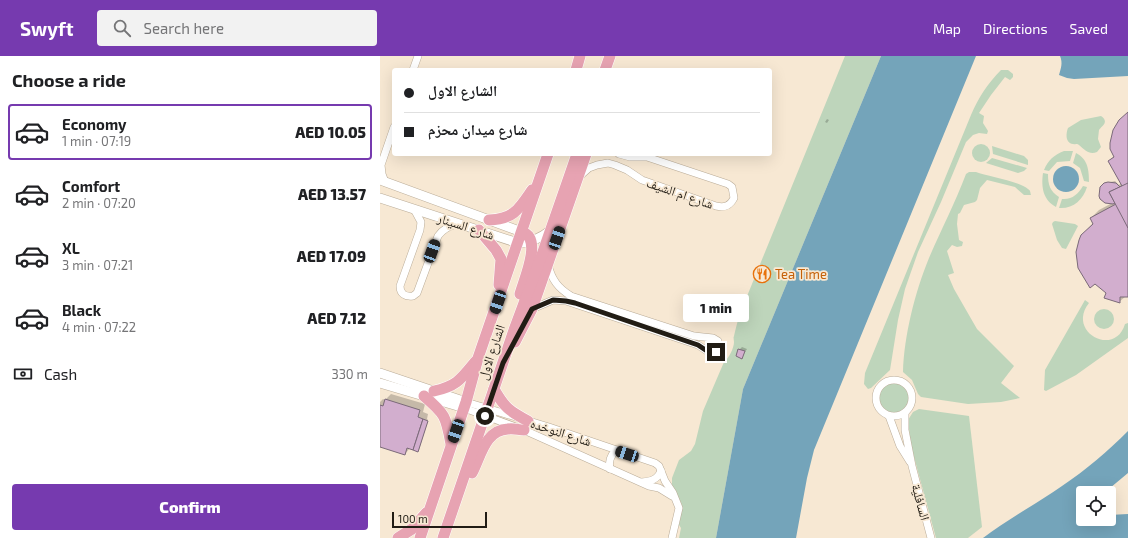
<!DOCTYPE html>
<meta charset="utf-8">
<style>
body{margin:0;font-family:"Exo 2","Noto Naskh Arabic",sans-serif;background:#f2f2f2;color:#202124;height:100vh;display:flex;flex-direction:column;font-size:15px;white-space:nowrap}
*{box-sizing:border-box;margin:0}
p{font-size:13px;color:#757577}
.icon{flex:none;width:22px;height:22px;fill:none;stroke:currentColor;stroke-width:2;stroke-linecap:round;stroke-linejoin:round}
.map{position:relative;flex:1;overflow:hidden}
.panel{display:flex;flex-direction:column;background:#fff;width:380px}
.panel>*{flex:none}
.hud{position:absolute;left:12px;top:12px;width:380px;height:88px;border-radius:4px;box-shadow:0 4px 16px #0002;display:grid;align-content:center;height:88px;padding:0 12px;background:#fff}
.fabs{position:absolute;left:696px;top:430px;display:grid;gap:8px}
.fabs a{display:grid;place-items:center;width:40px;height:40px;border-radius:4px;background:#fff;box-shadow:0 4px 16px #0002;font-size:20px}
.scale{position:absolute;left:12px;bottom:10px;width:95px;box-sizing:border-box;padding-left:4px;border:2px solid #211c14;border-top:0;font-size:11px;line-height:14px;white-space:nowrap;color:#211c14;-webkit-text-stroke:3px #f7e8d3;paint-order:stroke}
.end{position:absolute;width:18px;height:18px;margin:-9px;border:5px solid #211c14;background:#fff;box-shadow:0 0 0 2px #fff}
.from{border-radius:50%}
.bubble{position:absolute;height:28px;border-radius:4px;background:#fff;box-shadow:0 4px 16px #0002;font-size:13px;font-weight:800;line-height:28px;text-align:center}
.car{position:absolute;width:12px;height:24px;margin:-12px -6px;border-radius:5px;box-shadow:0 0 3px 1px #0007;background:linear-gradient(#222 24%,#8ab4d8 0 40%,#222 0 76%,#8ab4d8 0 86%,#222 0)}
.hud b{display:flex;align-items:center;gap:14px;height:38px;font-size:15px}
.hud b+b{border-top:1px solid #e0e0e0}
.hud i{width:10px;height:10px;background:#202124}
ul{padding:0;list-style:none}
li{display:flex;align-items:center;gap:12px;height:56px;margin:0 8px 6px;padding:0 4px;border:2px solid transparent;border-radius:4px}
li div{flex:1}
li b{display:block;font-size:15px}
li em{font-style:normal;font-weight:800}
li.selected{border-color:#763aaf}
li>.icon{width:36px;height:36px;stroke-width:1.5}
h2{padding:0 12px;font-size:18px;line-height:48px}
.pay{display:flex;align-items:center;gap:10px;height:44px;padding:0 12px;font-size:15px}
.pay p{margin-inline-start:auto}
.action{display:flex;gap:8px;margin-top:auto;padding:8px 12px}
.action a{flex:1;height:46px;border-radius:4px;background:#763aaf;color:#fff;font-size:16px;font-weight:800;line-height:46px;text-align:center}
header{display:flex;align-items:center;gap:24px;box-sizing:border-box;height:56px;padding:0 20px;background:#763aaf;color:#fff}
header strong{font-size:19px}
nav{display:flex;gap:22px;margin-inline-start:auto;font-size:14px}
.search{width:280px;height:36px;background:#f2f2f2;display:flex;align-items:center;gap:10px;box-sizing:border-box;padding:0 14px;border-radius:4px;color:#757577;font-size:15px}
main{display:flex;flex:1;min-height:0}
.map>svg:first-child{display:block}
.green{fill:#bed5bb}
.water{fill:#74a4ba}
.shadow{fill:#0003}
.building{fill:#d2aece;stroke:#7b6a79}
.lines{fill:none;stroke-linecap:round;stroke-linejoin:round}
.minor-casing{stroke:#baac98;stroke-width:8}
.tertiary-casing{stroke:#baac98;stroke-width:10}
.primary-casing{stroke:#fff;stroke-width:12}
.minor{stroke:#fff;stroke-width:7}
.tertiary{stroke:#fff;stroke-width:9}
.primary{stroke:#e7a3b2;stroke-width:11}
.route{stroke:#211c14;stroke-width:5}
.labels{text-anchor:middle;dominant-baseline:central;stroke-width:3.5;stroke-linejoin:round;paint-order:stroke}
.street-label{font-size:13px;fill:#211c14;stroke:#f7e8d3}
.food-label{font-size:13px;fill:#c56008;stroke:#f7e8d3;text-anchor:start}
</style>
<header>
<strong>Swyft</strong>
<div class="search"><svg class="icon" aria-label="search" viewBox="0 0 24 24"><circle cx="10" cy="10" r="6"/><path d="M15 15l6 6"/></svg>Search here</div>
<nav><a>Map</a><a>Directions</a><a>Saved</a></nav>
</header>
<main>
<section class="panel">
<h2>Choose a ride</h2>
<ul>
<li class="selected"><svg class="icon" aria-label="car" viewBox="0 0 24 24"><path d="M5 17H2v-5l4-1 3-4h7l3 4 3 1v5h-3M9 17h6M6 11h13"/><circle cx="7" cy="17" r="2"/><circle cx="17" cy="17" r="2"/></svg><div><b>Economy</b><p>1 min · 07:19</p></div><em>AED 10.05</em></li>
<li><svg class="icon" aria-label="car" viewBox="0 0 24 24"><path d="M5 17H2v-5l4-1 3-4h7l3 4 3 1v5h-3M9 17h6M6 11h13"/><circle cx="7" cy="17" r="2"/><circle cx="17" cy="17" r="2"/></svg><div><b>Comfort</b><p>2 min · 07:20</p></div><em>AED 13.57</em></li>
<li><svg class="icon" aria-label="car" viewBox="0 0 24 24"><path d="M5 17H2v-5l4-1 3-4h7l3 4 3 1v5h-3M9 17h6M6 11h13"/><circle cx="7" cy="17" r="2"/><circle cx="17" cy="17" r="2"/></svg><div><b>XL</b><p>3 min · 07:21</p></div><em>AED 17.09</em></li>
<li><svg class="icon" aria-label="car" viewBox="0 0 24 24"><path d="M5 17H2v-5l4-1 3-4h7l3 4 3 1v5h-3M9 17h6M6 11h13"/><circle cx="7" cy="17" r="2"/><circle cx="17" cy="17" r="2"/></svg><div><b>Black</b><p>4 min · 07:22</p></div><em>AED 7.12</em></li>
</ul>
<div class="pay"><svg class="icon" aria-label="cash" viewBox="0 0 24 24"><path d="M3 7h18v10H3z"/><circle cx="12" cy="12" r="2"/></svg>Cash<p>330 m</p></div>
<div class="action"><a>Confirm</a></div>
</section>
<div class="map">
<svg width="748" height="482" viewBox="0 0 748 482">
<rect width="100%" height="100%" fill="#f7e8d3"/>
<!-- green -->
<g class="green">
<path d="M465 0H501L363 333 336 482H299L301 472 299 469 302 449 292 430V422L299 404 311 395 315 388 323 355 344 306C349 302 354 292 354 286 354 284 353 282 354 280 356 271 358 263 361 255Z"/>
<path d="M621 14H628L633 18V21L630 24 625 21 611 39 599 57 604 60 603 67 608 75 607 78 599 77 593 79 586 86 561 146 538 196 525 233 518 264 510 314 491 332 488 333 484 328 485 317 591 59C598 42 608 27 621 14Z"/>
<path d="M721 60C729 66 723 69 719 74L718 83 721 91 717 96C709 99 705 94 699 89 696 87 697 89 693 88 685 87 686 77 688 72L701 64Z"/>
<circle cx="601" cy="97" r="9"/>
<path d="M612 90 644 100 648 104V109L613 98Z"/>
<path d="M684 95H693L690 105 677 106 669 115 664 114C668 104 674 99 684 95Z"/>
<path d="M696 97C708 103 709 114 709 126L704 125 700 112 693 107Z"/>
<path d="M612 102 647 112 644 115 638 117 606 107Z"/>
<path d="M589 116H596C607 120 641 126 648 133 651 135 650 136 651 139H644L635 131 607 124 600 132 597 144 595 146 584 149 580 157 578 158 577 168 579 184 583 186 582 190 577 191 572 189 567 195 574 217 568 219 574 233 597 273 634 310 621 327 640 342 621 346 588 348 541 341 538 338 532 324 523 316C524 280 535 236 549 202 561 174 575 147 586 118Z"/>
<path d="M663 117 668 118C668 129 670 135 679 141L676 151C663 144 661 131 663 117Z"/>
<path d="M703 130 707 131C703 144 693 153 679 152L682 143C692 144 698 138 703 130Z"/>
<path d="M675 165 695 168 698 170 686 193 682 192 677 184 672 168 673 166Z"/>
<path d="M705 244 709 247C686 276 735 302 745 268L748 267V282L696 319 666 335 664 334 665 314Z"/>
<circle cx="724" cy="263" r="10"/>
<circle cx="514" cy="342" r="15"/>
<path d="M539 353 589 360 602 471 588 482H556L531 390 528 364 533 356Z"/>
</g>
<!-- water -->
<g class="water">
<path d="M501 0H596L434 394 427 422 416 482H336L363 333Z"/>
<path d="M680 0H748V20L694 23 687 22 679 19C681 12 683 7 680 0Z"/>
<circle cx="686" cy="123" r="13"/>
<path d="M748 375V417L724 437H703V463H729V459L748 458V482H603C628 463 656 448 682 430 706 414 728 395 748 375Z"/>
</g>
<!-- shadow -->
<g class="shadow">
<path d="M748 57V239L746 240 739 246 728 237 706 175 713 167 711 162 719 154 734 146 726 127 735 125 739 129 741 127 729 105 734 100Z"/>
<path d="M447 63 449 64 447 67 445 66Z"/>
<path d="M362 291 367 293 362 301 359 294Z"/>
<path d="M11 338 45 348 43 356 48 358 47 363 48 364 39 394 30 392 25 398 0 390V346L3 343 5 344Z"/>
</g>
<!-- building -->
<g class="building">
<path d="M748 56V241H740V247L724 242 726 237 715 228 710 232 698 212 696 196 699 184 701 179 713 168 710 162 736 148 729 136 742 130 728 105 734 101 730 93V87L733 74 739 64Z"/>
<path d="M728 126 736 127 740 131 729 136 735 147 733 148 725 147 720 143 719 140 720 131 724 127Z"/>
<path d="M748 127V172L729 136Z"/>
<path d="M382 215 385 218 382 221 379 219Z"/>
<path d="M358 293 365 295 362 303 356 300Z"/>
<path d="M5 343 40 354 38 361 43 363 33 394 27 392 25 399 0 391V349L3 350Z"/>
<path d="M43 363 48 365 38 396 33 394Z"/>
</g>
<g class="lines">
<defs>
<g id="minor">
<path d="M33 14 38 0"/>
<path d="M200 120 209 112 217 109 228 107 235 109 247 114 262 124 336 150C345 152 350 150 354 142L352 131 348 128 267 101H250L239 98"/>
<path d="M5 126 2 118 1 109 14 71"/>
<path d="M34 153 41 166 40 174 20 230C20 238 25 241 33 240L37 237 58 180C63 173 68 170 77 168"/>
<path d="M152 253 173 244 186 245 318 289 330 297 336 296 340 292 338 285 333 282 314 280 191 240C178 232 172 224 168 209"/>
<circle cx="514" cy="342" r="18"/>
<path d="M86 346 169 371 275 407 279 410 285 425 293 437 299 452 292 482"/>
<path d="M84 352 144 374 269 430 279 432 292 440"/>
<path d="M525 357V374L532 410 551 482"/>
<path d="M509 360 520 390 530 406"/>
<path d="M230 413C228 405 231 399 236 394"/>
<path d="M262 426C271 425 277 424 281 415"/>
</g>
<g id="tertiary">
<path d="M0 124 142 176"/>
<path d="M0 142 138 187C151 187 161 182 171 174"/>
<path d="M0 317 86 346"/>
<path d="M0 327 81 351"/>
</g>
<g id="primary">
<path d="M196 14 200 0"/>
<path d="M225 14 230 0"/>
<path d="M109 164C134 163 139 153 152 134"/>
<path d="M99 174 116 194 121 203 119 229"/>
<path d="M140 238C144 223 163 182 142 176"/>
<path d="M135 286 152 253 206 98"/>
<path d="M114 333C124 351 129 355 148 365"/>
<path d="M54 335C77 330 81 323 95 306"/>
<path d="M44 340C65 358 66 360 71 388"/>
<path d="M92 417C101 400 105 374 128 373 133 372 139 374 144 374"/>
<path d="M18 482 32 473 46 457"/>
<path d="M40 482 86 346 98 302 168 98"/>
<path d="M63 482 134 274 163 196 197 98"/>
</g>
</defs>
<!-- minor casing -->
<use href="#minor" class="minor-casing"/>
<!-- tertiary casing -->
<use href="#tertiary" class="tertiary-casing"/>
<!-- primary casing -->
<use href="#primary" class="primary-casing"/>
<!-- minor -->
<use href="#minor" class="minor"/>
<!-- tertiary -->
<use href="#tertiary" class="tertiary"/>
<!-- primary -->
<use href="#primary" class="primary"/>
</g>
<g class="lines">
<!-- route -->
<path class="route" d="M105 360 123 307 152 253 173 244 186 245 195 247 318 289 330 297 336 296"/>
</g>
<!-- icons -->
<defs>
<symbol id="restaurant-ring" viewBox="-11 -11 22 22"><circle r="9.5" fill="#f7e8d3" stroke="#e8710a" stroke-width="1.5"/><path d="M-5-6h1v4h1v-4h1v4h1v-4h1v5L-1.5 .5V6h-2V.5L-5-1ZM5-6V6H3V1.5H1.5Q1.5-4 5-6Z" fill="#e8710a"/></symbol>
</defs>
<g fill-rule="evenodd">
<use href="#restaurant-ring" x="372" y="208" width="20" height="20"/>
</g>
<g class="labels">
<!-- street labels -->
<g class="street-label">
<text transform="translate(300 137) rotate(19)">شارع ام الشيف</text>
<text transform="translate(86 170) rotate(18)">شارع السينار</text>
<text transform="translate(111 296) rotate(-71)">الشارع الاول</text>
<text transform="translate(181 376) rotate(18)">شارع النوخده</text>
<text transform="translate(541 446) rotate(75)">السافلية</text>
</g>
<!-- food labels -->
<g class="food-label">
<text x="395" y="218">Tea Time</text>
</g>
</g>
</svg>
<div class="fabs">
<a><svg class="icon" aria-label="locate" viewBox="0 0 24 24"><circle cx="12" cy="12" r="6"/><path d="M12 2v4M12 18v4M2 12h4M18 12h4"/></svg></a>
</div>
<div class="scale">100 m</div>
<i class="end from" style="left:105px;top:360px"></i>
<i class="end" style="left:336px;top:296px"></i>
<div class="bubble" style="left:303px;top:238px;width:66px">1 min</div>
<i class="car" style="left:177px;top:182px;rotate:19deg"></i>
<i class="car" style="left:52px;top:195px;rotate:20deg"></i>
<i class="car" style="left:118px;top:246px;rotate:199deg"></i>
<i class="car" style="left:76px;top:375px;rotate:199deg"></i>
<i class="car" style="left:247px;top:398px;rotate:288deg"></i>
<div class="hud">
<b><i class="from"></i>الشارع الاول</b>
<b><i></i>شارع ميدان محزم</b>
</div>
</div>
</main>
